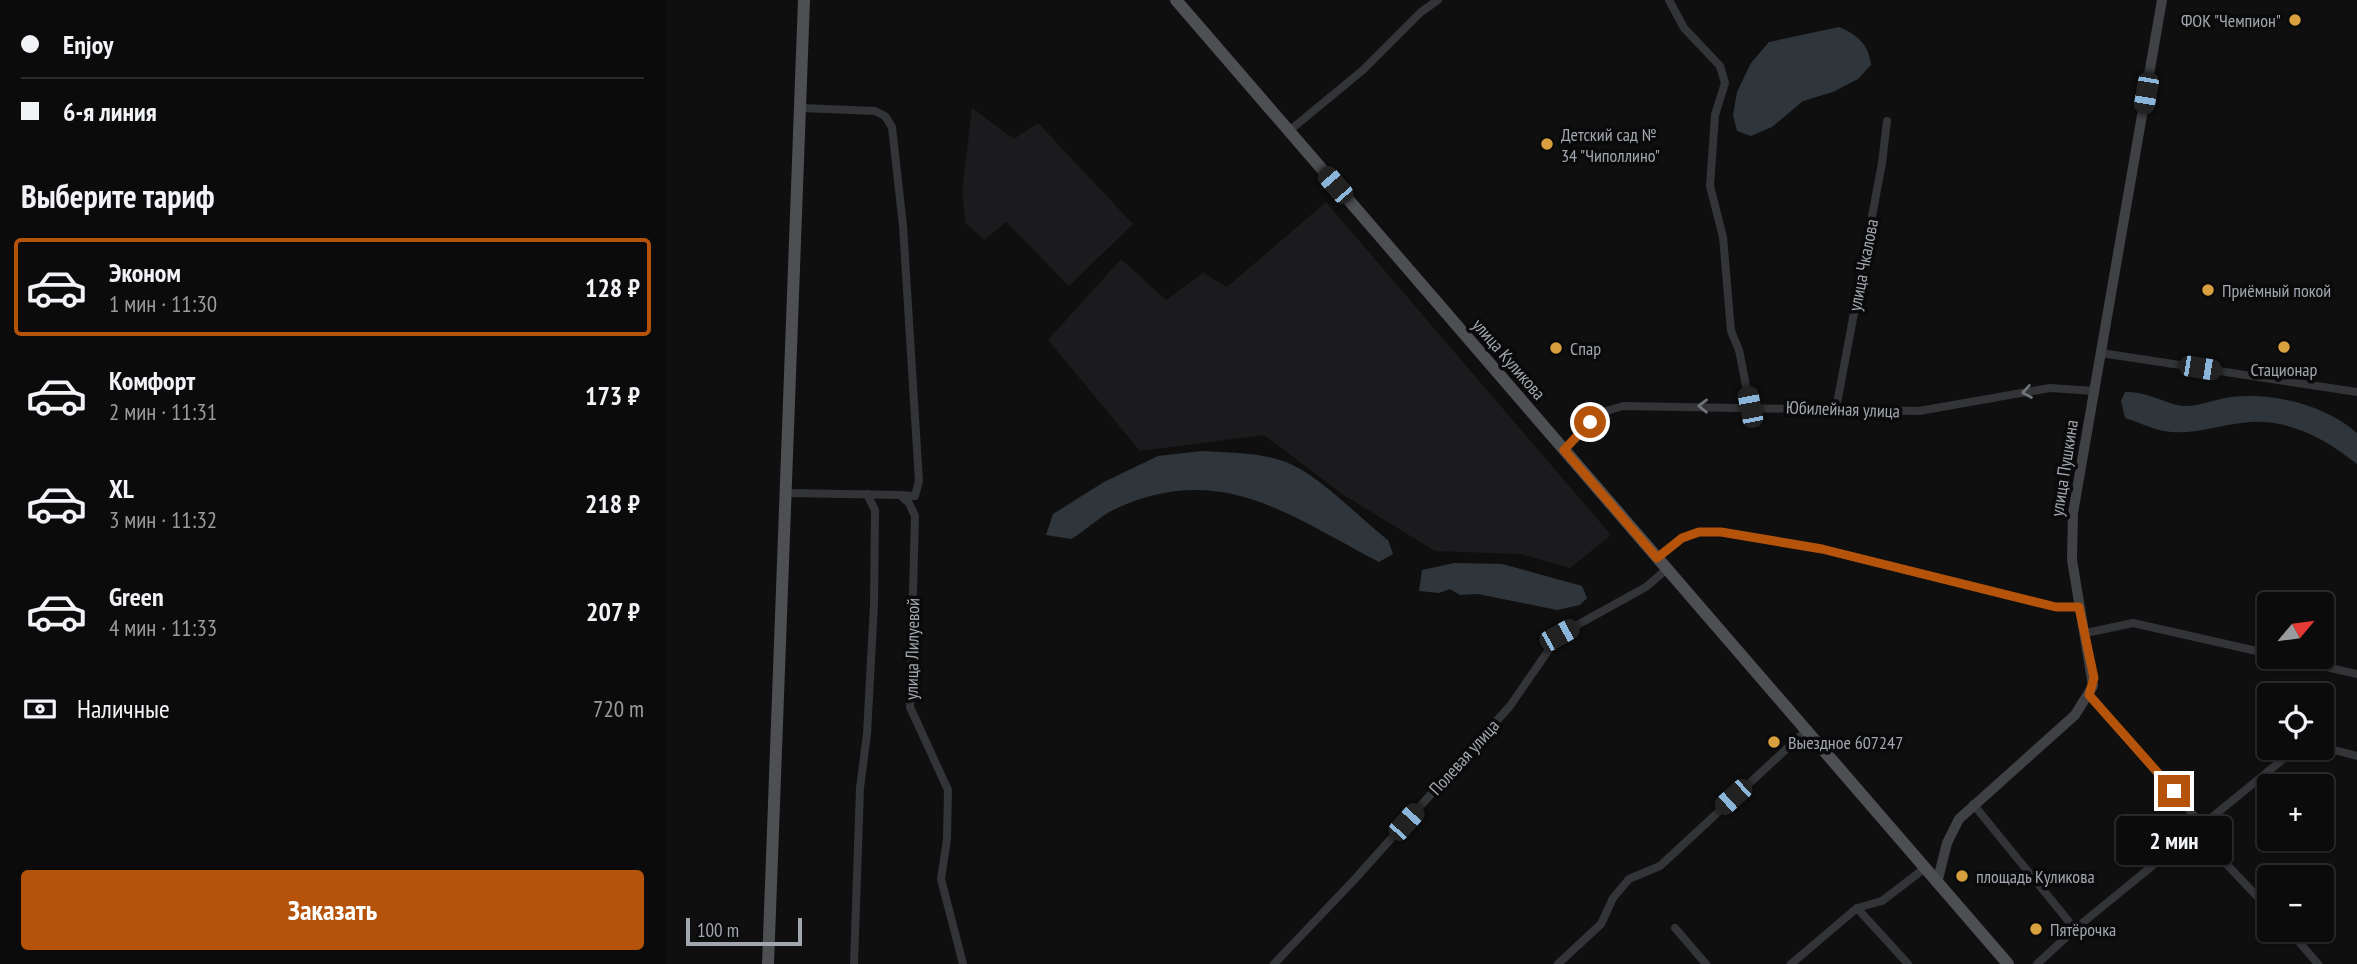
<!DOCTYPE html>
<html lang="ru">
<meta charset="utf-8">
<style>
body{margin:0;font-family:"PT Sans Narrow",sans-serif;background:#19191a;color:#f1f3f6;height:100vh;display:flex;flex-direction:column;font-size:26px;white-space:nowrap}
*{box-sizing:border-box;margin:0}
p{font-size:23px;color:#9a9b9d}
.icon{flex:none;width:38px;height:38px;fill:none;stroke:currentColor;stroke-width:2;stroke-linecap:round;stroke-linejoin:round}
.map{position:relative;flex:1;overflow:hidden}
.details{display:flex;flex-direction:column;background:#0b0b0c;width:665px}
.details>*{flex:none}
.banner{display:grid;align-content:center;height:154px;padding:0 21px;background:#0b0b0c}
.needle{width:46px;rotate:61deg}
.controls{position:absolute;left:1592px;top:592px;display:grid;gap:14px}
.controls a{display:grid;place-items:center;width:77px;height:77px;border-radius:7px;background:#0b0b0c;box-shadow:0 2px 5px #0004,0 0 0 2px #2b2b2d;font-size:35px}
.scale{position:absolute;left:21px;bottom:18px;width:116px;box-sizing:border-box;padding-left:7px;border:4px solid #a2a7af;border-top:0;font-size:19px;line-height:24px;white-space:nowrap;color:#a2a7af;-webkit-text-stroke:5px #0a0a0b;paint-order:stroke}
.end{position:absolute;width:32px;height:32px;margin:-16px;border:9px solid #b45309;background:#fff;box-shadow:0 0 0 4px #fff}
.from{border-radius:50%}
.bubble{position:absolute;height:49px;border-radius:7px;background:#0b0b0c;box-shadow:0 2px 5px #0004,0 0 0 2px #2b2b2d;font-size:23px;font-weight:600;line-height:49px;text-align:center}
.car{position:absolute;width:21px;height:42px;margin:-21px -10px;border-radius:9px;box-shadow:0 0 5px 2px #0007;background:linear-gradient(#222 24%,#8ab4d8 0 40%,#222 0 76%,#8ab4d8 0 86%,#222 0)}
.banner b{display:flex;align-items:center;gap:24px;height:66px;font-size:26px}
.banner b+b{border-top:2px solid #2b2b2d}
.banner i{width:18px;height:18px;background:#f1f3f6}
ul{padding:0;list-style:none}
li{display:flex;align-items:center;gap:21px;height:98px;margin:0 14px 10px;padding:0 7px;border:4px solid transparent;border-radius:7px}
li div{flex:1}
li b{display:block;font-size:26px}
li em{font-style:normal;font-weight:600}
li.selected{border-color:#b45309}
li>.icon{width:63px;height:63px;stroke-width:1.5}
h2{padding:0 21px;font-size:32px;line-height:84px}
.pay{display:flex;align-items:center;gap:18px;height:77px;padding:0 21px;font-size:26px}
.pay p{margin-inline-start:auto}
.primary-button{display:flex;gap:14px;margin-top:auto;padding:14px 21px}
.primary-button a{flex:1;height:80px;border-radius:7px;background:#b45309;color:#fff;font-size:28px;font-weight:600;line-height:80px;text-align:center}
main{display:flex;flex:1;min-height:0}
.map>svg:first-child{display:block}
.built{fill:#1b1b1d}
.water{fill:#2f363b}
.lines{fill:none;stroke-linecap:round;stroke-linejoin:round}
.street{stroke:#333437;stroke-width:8}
.secondary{stroke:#3f4144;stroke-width:10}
.primary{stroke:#4d4f53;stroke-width:12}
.oneway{stroke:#707379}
.route{stroke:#b45309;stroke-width:9}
.poi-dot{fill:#d9a03f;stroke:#0a0a0b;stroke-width:2.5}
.labels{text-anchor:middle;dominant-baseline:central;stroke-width:7;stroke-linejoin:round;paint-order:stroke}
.poi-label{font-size:18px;fill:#a2a7af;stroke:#0a0a0b;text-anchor:start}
.street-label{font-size:18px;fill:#a2a7af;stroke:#0a0a0b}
</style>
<main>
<section class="details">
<div class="banner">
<b><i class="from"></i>Enjoy</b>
<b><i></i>6-я линия</b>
</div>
<h2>Выберите тариф</h2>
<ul>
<li class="selected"><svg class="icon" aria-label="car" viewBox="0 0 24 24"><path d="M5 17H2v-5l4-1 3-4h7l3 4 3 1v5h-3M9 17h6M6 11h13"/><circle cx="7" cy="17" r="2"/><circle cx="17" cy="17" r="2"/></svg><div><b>Эконом</b><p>1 мин · 11:30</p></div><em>128 ₽</em></li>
<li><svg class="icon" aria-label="car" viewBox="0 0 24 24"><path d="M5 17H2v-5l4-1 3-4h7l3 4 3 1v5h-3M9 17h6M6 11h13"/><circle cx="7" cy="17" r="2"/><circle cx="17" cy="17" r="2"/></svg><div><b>Комфорт</b><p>2 мин · 11:31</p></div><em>173 ₽</em></li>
<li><svg class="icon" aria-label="car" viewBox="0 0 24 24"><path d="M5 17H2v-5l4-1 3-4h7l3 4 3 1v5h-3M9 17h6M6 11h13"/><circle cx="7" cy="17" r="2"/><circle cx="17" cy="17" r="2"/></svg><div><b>XL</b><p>3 мин · 11:32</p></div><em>218 ₽</em></li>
<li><svg class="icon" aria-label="car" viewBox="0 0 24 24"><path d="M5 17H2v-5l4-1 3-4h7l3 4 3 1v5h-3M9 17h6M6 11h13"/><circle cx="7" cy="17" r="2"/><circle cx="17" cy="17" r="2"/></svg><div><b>Green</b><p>4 мин · 11:33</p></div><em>207 ₽</em></li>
</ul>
<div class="pay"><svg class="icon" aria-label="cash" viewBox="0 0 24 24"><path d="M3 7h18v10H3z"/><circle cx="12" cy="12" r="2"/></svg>Наличные<p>720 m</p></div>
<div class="primary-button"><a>Заказать</a></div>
</section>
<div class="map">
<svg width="1692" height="964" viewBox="0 0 1692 964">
<rect width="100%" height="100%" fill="#0f0f10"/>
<!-- built -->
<g class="built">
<path d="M307 108 349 139 373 123 468 224 404 286 341 222 319 240 301 223 297 192Z"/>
<path d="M661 202 946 535 905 568 855 554 770 551 677 494 599 435 475 451 383 340 456 259 501 300 538 273 562 287Z"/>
</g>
<!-- water -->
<g class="water">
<path d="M1174 27C1193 35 1204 45 1206 65L1193 79 1168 92 1138 101 1107 127 1086 136 1072 131 1068 115 1072 92 1086 63 1104 42Z"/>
<path d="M1460 392C1482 391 1498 403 1518 406 1532 407 1551 399 1566 397 1608 392 1660 405 1692 433V464C1662 440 1625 419 1585 422 1559 424 1532 434 1506 432 1491 431 1474 422 1460 418L1456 401Z"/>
<path d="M537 451C564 453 592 452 618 461 653 473 693 517 723 540L728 554 714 562C622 514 555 461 450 509 433 517 421 531 406 539L381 535 388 514 439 482 493 456Z"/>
<path d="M789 563 837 564 917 586 922 598 915 605 892 610 813 594 795 595 785 589 774 593 754 591 757 570Z"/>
</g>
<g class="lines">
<!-- street -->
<g class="street">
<path d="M1004 0 1019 28 1055 66 1060 83 1050 115 1045 186 1058 237 1066 331 1074 350 1085 406"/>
<path d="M137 108 210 111 220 116 227 127 238 226 254 481 250 496 235 495"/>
<path d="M624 131 698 70 756 12 773 0"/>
<path d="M1436 353 1692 392"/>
<path d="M1171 409 1217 163 1222 121"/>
<path d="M899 450 938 412 958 406 1254 411 1385 388 1429 391"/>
<path d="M122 493 235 495 244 503 250 516 245 707 283 790 282 839 276 879 298 964"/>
<path d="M992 558 1017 538 1034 532H1056L1157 549 1391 607H1414"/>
<path d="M1421 633 1468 623 1605 654"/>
<path d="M1614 656 1692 674"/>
<path d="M1425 695 1538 826"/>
<path d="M1657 747 1692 756"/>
<path d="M1308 804 1410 929"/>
<path d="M1531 832 1605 910"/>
<path d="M1192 908 1243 964"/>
<path d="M1010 928 1041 964"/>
<path d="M1623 929 1653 964"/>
<path d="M189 964 195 788 202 734 209 605 210 510 202 494"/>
<path d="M609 964 689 880 845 706 894 635 981 587 1002 569"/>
<path d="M893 964 936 924 948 898 964 879 995 866 1143 729"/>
<path d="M1126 964 1192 908 1217 901 1260 868"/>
<path d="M1372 964 1410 929 1633 747"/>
</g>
<!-- secondary -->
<path class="secondary" d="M1272 883 1282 843 1294 819 1410 715 1428 686 1407 560 1408 513 1497 0"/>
<!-- primary -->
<g class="primary">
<path d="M511 0 1343 964"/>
<path d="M103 964 139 0"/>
</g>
</g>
<!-- one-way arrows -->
<defs><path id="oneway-chevron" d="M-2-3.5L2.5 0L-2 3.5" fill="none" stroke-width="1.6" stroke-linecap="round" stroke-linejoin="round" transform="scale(1.75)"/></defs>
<g class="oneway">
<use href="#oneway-chevron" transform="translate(1362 392) rotate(170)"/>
<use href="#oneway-chevron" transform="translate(1038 406) rotate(-179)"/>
</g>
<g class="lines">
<!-- route -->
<path class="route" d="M925 422 899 450 992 558 1017 538 1034 532H1056L1157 549 1391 607H1414L1429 678 1424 695 1509 791"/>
</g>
<!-- markers -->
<g class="poi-dot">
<circle cx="1630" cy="20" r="7"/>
<circle cx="882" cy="144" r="7"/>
<circle cx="1543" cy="290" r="7"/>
<circle cx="1619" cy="347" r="7"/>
<circle cx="891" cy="348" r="7"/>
<circle cx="1109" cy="742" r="7"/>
<circle cx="1297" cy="876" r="7"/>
<circle cx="1371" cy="929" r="7"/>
</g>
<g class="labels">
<!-- poi labels -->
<g class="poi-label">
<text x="1616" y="20" text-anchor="end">ФОК "Чемпион"</text>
<text x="896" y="134">Детский сад №<tspan x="896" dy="21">34 "Чиполлино"</tspan></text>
<text x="1557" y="290">Приёмный покой</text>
<text x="905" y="348">Спар</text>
<text x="1619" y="369" text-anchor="middle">Стационар</text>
<text x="1123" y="742">Выездное 607247</text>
<text x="1311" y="876">площадь Куликова</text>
<text x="1385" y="929">Пятёрочка</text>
</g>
<!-- street labels -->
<g class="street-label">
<text transform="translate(1198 265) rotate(-79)">улица Чкалова</text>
<text transform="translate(844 359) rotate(49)">улица Куликова</text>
<text transform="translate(1178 409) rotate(2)">Юбилейная улица</text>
<text transform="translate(1399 468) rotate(-81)">улица Пушкина</text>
<text transform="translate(247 649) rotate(-89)">улица Лилуевой</text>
<text transform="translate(799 757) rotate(-48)">Полевая улица</text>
</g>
</g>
</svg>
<div class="controls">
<a><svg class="needle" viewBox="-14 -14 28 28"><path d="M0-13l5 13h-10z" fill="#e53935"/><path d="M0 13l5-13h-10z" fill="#9a9b9d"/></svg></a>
<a><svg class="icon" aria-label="locate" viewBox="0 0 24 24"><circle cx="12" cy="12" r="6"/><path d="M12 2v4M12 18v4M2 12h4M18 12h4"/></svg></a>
<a>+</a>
<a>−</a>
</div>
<div class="scale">100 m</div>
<i class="end from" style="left:925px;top:422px"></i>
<i class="end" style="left:1509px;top:791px"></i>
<div class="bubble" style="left:1451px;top:816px;width:116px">2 мин</div>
<i class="car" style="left:1481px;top:93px;rotate:190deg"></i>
<i class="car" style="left:670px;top:185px;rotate:319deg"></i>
<i class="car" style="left:1535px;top:368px;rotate:99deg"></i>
<i class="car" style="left:1085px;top:407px;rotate:349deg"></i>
<i class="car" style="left:894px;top:635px;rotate:61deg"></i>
<i class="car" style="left:1068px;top:797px;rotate:228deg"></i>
<i class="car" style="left:741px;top:822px;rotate:42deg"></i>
</div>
</main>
